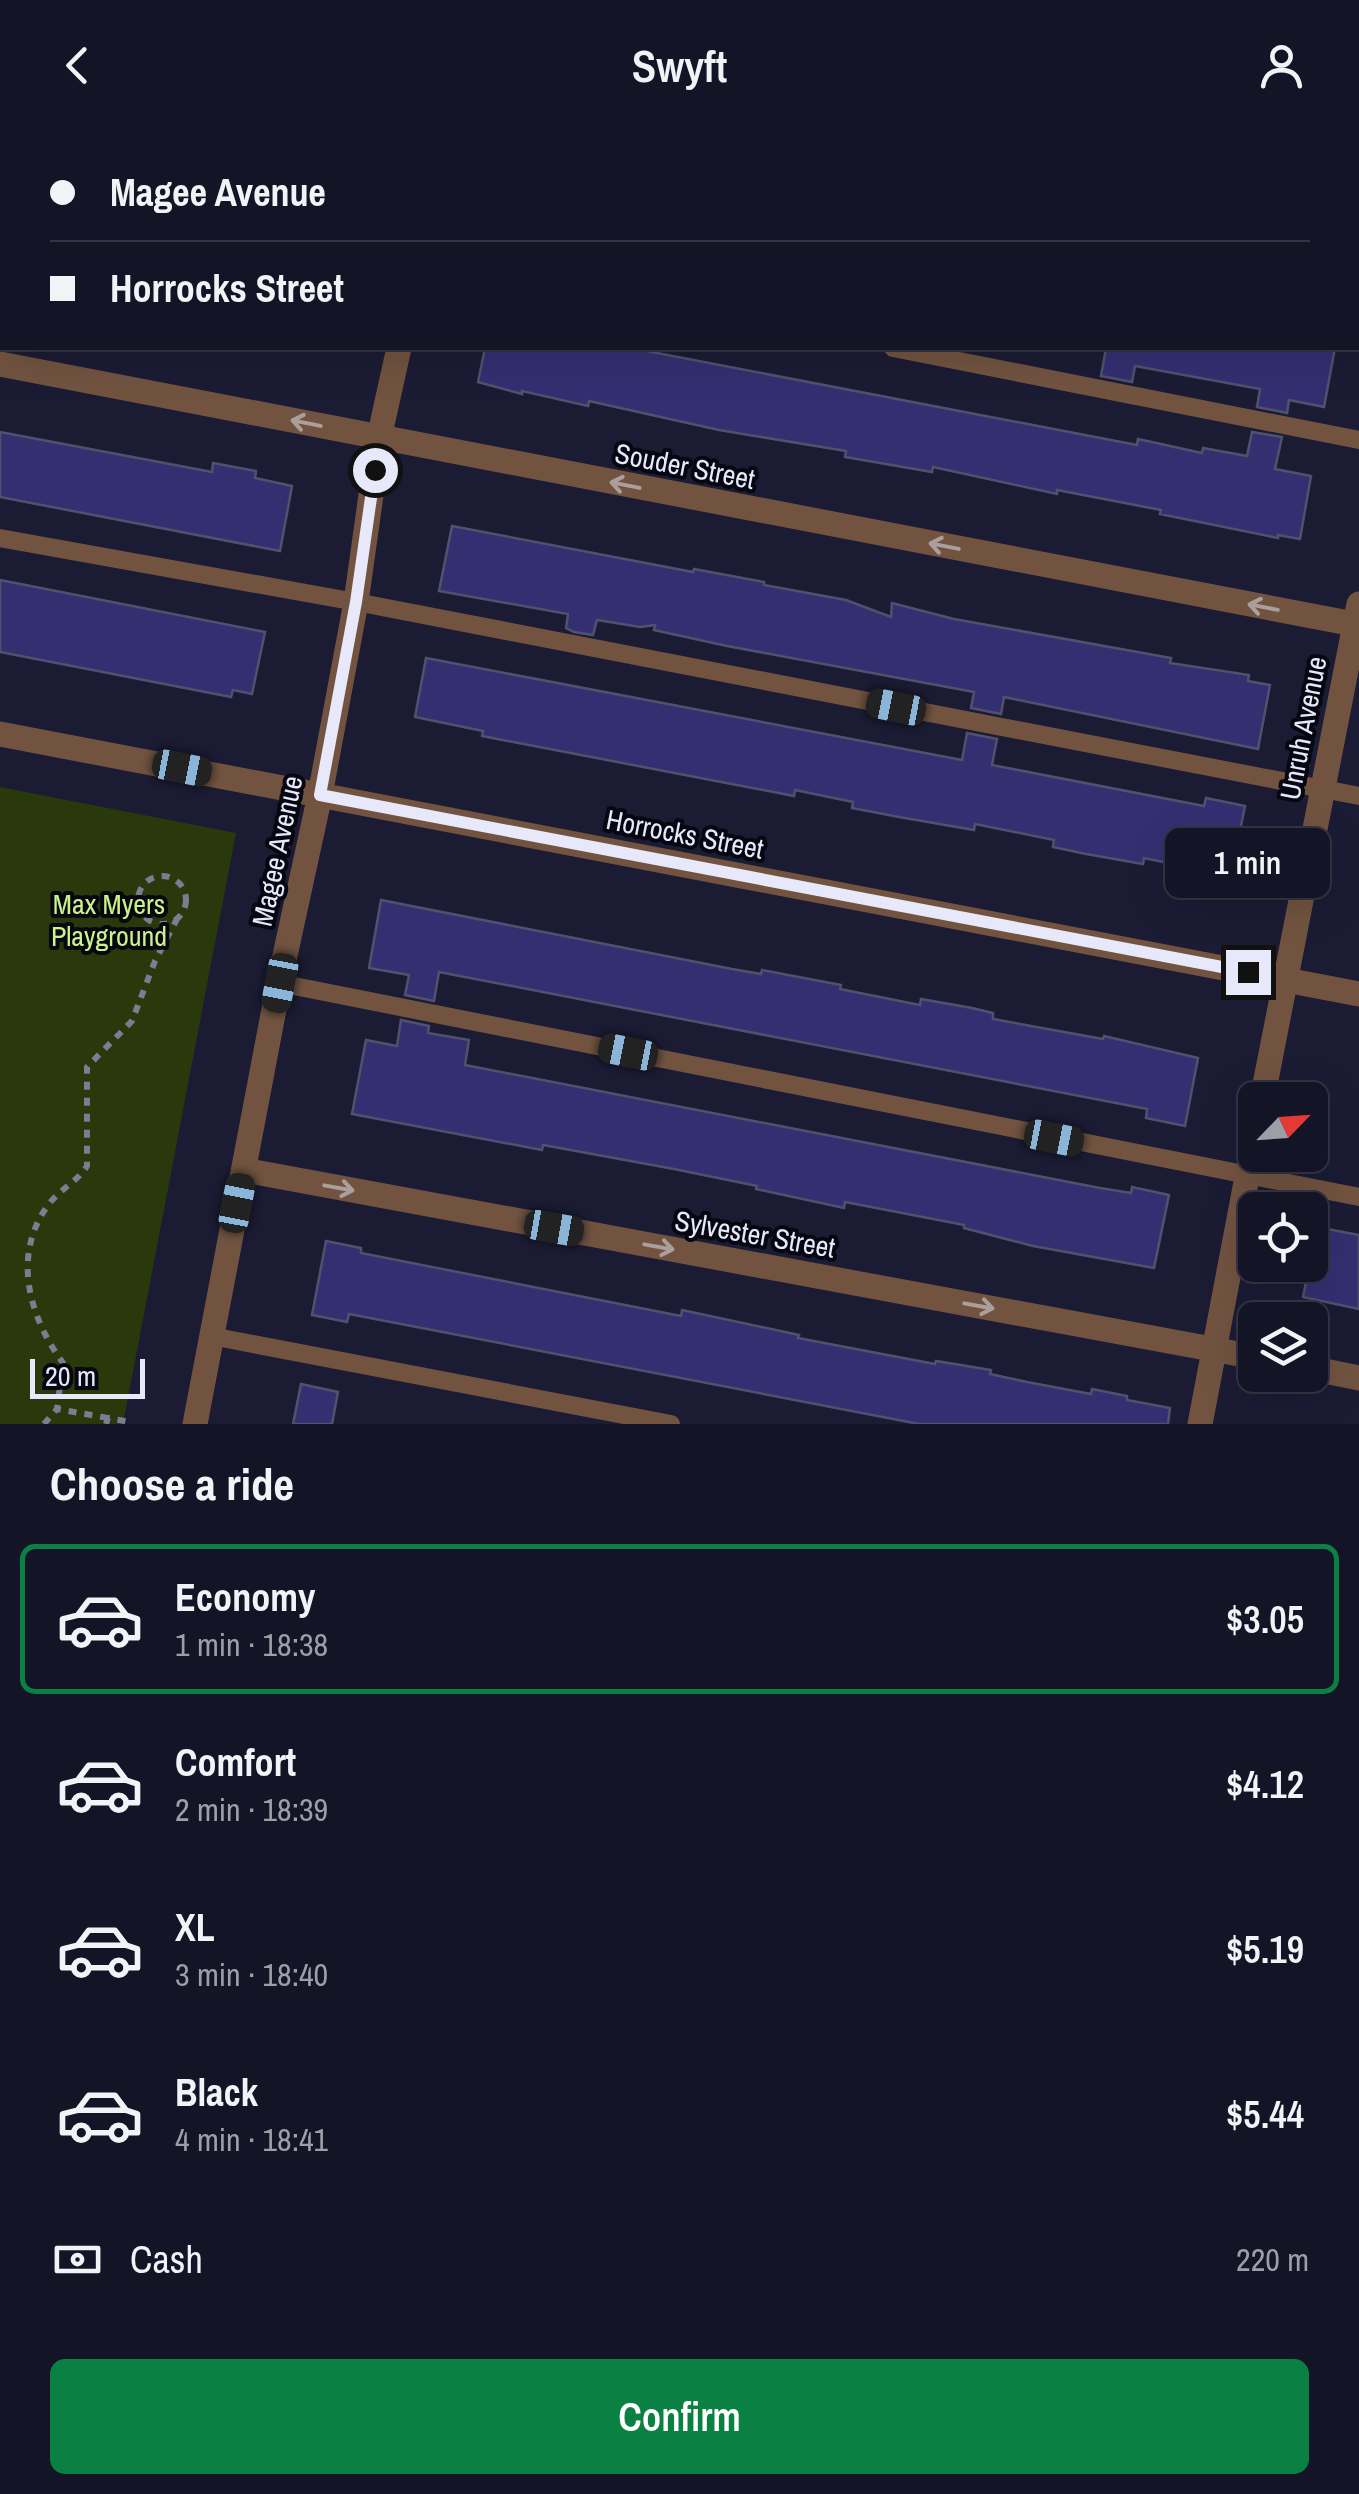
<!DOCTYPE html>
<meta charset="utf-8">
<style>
body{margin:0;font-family:"Archivo Narrow",sans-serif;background:#1d1d2f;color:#f1f3f6;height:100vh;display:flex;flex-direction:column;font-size:38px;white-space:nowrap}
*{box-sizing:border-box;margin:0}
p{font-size:32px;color:#9d9ea7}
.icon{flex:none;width:55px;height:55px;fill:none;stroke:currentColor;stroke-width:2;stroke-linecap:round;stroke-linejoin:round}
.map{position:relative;height:1294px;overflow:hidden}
.drawer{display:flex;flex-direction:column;background:#141427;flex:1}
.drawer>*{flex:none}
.top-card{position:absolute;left:0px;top:0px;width:1360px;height:220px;box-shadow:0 10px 40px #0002,0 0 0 2px #334;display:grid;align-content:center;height:220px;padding:0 50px;background:#141427}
.needle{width:65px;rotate:65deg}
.buttons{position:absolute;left:1238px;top:952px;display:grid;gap:20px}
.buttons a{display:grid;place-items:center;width:90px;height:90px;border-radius:15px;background:#141427;box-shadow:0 10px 40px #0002,0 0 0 2px #334;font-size:50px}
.scale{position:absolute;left:30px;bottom:25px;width:115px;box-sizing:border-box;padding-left:10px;border:5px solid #e7e8fa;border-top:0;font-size:28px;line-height:35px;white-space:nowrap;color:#e7e8fa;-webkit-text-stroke:8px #070711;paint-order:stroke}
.end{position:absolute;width:45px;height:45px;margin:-22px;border:12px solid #e7e8fa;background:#111;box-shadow:0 0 0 5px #111}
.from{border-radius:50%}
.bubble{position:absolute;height:70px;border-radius:15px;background:#141427;box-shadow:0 10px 40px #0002,0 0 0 2px #334;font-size:32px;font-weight:600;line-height:70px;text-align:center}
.car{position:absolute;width:30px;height:60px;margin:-30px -15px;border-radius:12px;box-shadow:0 0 8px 2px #0007;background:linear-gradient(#222 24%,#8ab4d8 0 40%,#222 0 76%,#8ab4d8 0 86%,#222 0)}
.top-card b{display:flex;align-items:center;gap:35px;height:95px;font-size:38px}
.top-card b+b{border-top:2px solid #334}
.top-card i{width:25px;height:25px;background:#f1f3f6}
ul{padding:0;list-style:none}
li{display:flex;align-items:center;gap:30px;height:150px;margin:0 20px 15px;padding:0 30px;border:5px solid transparent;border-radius:15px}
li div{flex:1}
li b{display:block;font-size:38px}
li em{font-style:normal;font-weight:600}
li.on{border-color:#0b8043}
li>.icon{width:90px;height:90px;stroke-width:1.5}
h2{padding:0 50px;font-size:45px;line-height:120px}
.pay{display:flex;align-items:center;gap:25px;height:110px;padding:0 50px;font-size:38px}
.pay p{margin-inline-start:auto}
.button{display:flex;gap:20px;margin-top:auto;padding:20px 50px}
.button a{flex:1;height:115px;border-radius:15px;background:#0b8043;color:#fff;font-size:40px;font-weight:600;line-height:115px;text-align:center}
header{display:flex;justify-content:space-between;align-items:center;height:130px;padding:0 50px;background:#141427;font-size:45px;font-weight:600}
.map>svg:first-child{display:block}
.green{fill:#2a390b}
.building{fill:#342f71;stroke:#50516d;stroke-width:2.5}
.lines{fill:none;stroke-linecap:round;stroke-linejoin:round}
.path{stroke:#7c7c92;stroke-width:6;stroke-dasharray:8 8;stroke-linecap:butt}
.lane{stroke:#715340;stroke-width:18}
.street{stroke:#715340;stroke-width:25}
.oneway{stroke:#ac9e9d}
.route{stroke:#e7e8fa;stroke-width:12}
.labels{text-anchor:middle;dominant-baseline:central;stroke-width:8;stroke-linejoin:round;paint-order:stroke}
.street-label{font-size:28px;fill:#e7e8fa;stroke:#070711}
.park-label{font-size:28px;fill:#cbf389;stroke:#070711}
</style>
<header><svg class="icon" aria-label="back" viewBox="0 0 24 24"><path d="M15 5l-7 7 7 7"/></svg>Swyft<svg class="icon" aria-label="person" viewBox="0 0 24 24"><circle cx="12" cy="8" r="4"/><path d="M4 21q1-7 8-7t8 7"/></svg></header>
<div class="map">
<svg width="1359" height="1294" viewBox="0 0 1359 1294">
<rect width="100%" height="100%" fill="#1b1b34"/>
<!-- green -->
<path class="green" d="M0 657 236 703 123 1294H0Z"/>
<!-- building -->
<g class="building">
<path d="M485 218H631L1137 315 1138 309 1202 323 1203 318 1247 326 1252 302 1282 307 1275 339 1311 346 1300 409 1278 405V408L1160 384 1161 380 1057 360V364L933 337 932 342 845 327 846 321 719 300 589 271 588 276 522 261V264L478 252Z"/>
<path d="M1106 218H1335L1324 277 1289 270 1287 283 1257 277 1260 259 1135 236 1132 252 1101 246Z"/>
<path d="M0 302 212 342 213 333 256 341 255 348 292 356 280 421 0 367Z"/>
<path d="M452 396 693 442 694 439 764 452V455L846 470 891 487 892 473 954 489 1171 528 1170 533 1249 545 1248 551 1270 555 1258 619 1004 567 1001 584 971 578 974 562 727 516 654 500 655 495 640 497 597 490 593 505 574 502 566 498 568 484 439 461Z"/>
<path d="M0 450 265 502 252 564 233 560 231 567 0 522Z"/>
<path d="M426 528 962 630 967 603 997 609 992 635 1204 676 1206 668 1245 676 1231 746 1144 728 1143 734 1086 724 1053 717 1054 710 975 694 974 700 899 687 852 678 853 672 795 660 794 666 482 606 483 601 415 587Z"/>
<path d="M381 770 732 839 761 844 762 840 841 855 840 859 920 875 921 869 972 878 993 883V889L1103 909 1104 906 1198 928 1185 996 1146 988 1147 979 439 842 434 871 405 865 409 845 369 838Z"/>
<path d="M401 890 429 896 428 903 469 910 465 935 1100 1058 1131 1063 1132 1057 1169 1065 1154 1138 1033 1116 964 1098V1095L897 1082 845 1072 844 1078 756 1059 757 1056 674 1039 543 1015 542 1020 352 984 366 910 397 916Z"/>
<path d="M1317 1097 1359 1105V1179L1303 1167Z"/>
<path d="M326 1111 361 1118V1123L681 1186 682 1180 799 1205 798 1208 935 1234 936 1231 991 1240 990 1244 1027 1252 1091 1264 1092 1259 1127 1266V1270L1170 1278 1168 1294H919L349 1184 347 1192 312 1185Z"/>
<path d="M301 1254 338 1262 332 1294H293Z"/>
</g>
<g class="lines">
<!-- path -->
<g class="path">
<circle cx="162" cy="770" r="24"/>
<path d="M108 1288 57 1279 63 1233C29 1187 11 1124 49 1074 60 1059 77 1052 87 1036V937L132 891 155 831 177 789"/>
<path d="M44 1294 57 1279"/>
<path d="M106 1294 108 1288 130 1292"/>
</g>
<!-- lane -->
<g class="lane">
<path d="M0 49 2 50"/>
<path d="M893 218 1359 310"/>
<path d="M0 408 356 472 1359 666"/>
<path d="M279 853 1359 1067"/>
<path d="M211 1206 671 1294"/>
</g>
<!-- street -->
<g class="street">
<path d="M600 0 614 2"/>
<path d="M444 2V0"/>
<path d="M1358 141H1359"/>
<path d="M0 234 1359 495"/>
<path d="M0 604 1359 864"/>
<path d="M1262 970 1359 474"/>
<path d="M244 1040 1255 1227"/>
<path d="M1310 1238 1359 1248"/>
<path d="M195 1294 279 853 320 665 356 472 379 308 399 218"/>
<path d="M1200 1294 1255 1005"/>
</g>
</g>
<!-- one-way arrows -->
<defs><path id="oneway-shaft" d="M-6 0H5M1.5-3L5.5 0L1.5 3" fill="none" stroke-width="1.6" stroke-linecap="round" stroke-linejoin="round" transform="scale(2.5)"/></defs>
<g class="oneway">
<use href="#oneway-shaft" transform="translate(306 293) rotate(-169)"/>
<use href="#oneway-shaft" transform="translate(625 355) rotate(-169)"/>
<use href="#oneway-shaft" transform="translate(944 416) rotate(-169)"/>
<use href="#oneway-shaft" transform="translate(1263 477) rotate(-169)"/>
<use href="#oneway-shaft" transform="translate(339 1058) rotate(10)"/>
<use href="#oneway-shaft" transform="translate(659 1117) rotate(10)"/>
<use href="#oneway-shaft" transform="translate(979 1176) rotate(10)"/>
</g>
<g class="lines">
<!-- route -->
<path class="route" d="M375 340 356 472 320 665 1248 842"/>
</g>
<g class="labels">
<!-- street labels -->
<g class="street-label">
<text transform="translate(685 336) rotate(11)">Souder Street</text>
<text transform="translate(1303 598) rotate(-79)">Unruh Avenue</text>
<text transform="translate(685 704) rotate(11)">Horrocks Street</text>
<text transform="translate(277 721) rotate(-78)">Magee Avenue</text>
<text transform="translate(755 1104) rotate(10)">Sylvester Street</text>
</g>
<!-- park labels -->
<g class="park-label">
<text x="109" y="774">Max Myers<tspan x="109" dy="32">Playground</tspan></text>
</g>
</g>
</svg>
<div class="buttons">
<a><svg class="needle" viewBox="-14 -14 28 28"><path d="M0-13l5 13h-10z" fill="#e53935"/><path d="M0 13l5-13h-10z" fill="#9d9ea7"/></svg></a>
<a><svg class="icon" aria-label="locate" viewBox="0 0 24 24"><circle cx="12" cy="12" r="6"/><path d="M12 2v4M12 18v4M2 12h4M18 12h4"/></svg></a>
<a><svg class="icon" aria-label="layers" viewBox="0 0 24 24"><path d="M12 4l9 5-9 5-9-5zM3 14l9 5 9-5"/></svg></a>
</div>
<div class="scale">20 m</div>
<i class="end from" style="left:375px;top:340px"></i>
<i class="end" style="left:1248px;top:842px"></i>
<div class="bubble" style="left:1165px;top:698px;width:165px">1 min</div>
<i class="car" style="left:896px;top:577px;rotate:281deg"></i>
<i class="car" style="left:182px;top:638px;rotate:101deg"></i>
<i class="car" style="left:280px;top:853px;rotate:191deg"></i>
<i class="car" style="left:628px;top:922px;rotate:281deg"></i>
<i class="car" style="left:1054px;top:1008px;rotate:101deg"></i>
<i class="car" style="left:237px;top:1073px;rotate:11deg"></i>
<i class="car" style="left:554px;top:1098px;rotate:100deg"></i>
<div class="top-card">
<b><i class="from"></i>Magee Avenue</b>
<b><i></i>Horrocks Street</b>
</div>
</div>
<section class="drawer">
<h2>Choose a ride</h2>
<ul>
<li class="on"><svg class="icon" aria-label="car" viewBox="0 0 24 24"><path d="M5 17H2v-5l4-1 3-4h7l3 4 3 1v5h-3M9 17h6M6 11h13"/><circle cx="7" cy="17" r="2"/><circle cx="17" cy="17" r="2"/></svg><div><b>Economy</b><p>1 min · 18:38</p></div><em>$3.05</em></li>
<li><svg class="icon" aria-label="car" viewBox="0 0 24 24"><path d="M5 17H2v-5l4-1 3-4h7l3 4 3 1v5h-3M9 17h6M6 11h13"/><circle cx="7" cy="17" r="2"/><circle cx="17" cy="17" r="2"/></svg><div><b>Comfort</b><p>2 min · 18:39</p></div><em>$4.12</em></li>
<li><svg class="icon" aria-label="car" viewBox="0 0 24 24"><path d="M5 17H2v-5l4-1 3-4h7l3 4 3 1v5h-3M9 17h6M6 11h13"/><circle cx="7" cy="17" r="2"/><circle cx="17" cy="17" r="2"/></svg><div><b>XL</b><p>3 min · 18:40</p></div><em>$5.19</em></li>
<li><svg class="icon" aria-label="car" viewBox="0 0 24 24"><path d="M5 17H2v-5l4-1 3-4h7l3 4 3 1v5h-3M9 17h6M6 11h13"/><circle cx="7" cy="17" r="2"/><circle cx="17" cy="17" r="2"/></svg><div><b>Black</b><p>4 min · 18:41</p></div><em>$5.44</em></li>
</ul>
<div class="pay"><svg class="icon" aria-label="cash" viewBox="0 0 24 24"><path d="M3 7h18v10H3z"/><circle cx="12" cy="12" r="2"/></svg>Cash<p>220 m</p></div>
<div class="button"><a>Confirm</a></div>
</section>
